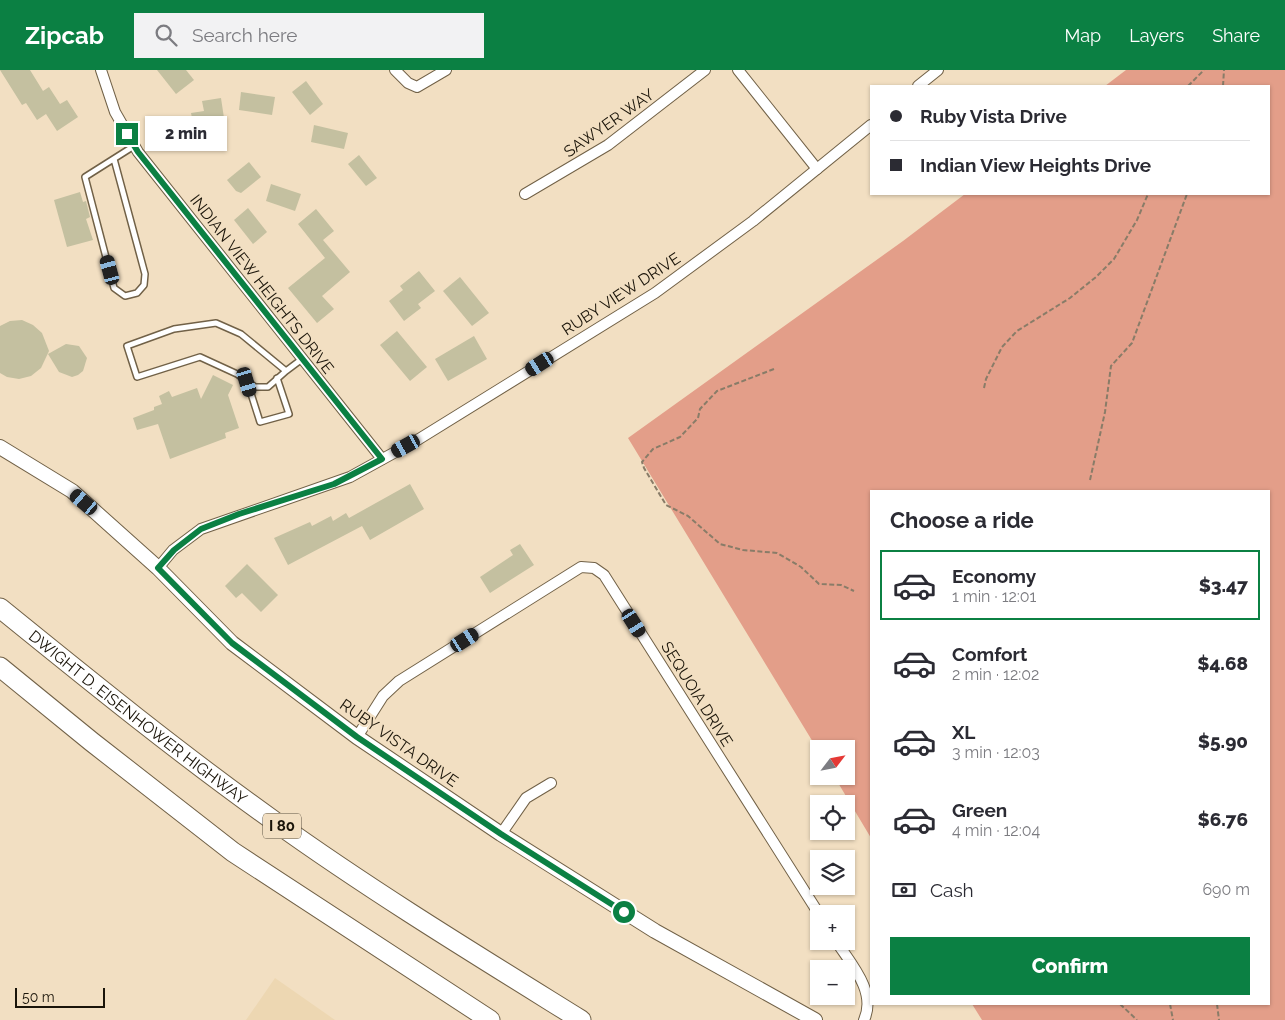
<!DOCTYPE html>
<meta charset="utf-8">
<style>
body{margin:0;font-family:Raleway,sans-serif;background:#f2f2f3;color:#2b2b33;height:100vh;display:flex;flex-direction:column;font-size:19px;white-space:nowrap}
*{box-sizing:border-box;margin:0}
p{font-size:16px;color:#7c7c81}
.icon{flex:none;width:28px;height:28px;fill:none;stroke:currentColor;stroke-width:2;stroke-linecap:round;stroke-linejoin:round}
.map{position:relative;flex:1;overflow:hidden}
.details{position:absolute;left:870px;top:420px;width:400px;height:515px;display:flex;flex-direction:column;background:#fff;border-radius:0px;box-shadow:0 1px 4px #0004}
.details>*{flex:none}
.guide{position:absolute;left:870px;top:15px;width:400px;height:110px;border-radius:0px;box-shadow:0 1px 4px #0004;display:grid;align-content:center;height:110px;padding:0 20px;background:#fff}
.needle{width:32px;rotate:58deg}
.buttons{position:absolute;left:810px;top:670px;display:grid;gap:10px}
.buttons a{display:grid;place-items:center;width:45px;height:45px;border-radius:0px;background:#fff;box-shadow:0 1px 4px #0004;font-size:25px}
.scale{position:absolute;left:15px;bottom:12px;width:90px;box-sizing:border-box;padding-left:5px;border:2px solid #1a1409;border-top:0;font-size:14px;line-height:18px;white-space:nowrap;color:#1a1409;-webkit-text-stroke:4px #f2dfc2;paint-order:stroke}
.end{position:absolute;width:22px;height:22px;margin:-11px;border:6px solid #0b8043;background:#fff;box-shadow:0 0 0 2px #fff}
.from{border-radius:50%}
.bubble{position:absolute;height:35px;border-radius:0px;background:#fff;box-shadow:0 1px 4px #0004;font-size:16px;font-weight:800;line-height:35px;text-align:center}
.car{position:absolute;width:15px;height:30px;margin:-15px -8px;border-radius:6px;box-shadow:0 0 4px 1px #0007;background:linear-gradient(#222 24%,#8ab4d8 0 40%,#222 0 76%,#8ab4d8 0 86%,#222 0)}
.guide b{display:flex;align-items:center;gap:18px;height:48px;font-size:19px}
.guide b+b{border-top:1px solid #e1e1e2}
.guide i{width:12px;height:12px;background:#2b2b33}
ul{padding:0;list-style:none}
li{display:flex;align-items:center;gap:15px;height:70px;margin:0 10px 8px;padding:0 10px;border:2px solid transparent;border-radius:0px}
li div{flex:1}
li b{display:block;font-size:19px}
li em{font-style:normal;font-weight:800}
li.active{border-color:#0b8043}
li>.icon{width:45px;height:45px;stroke-width:1.5}
h2{padding:0 20px;font-size:22px;line-height:60px}
.pay{display:flex;align-items:center;gap:12px;height:55px;padding:0 20px;font-size:19px}
.pay p{margin-inline-start:auto}
.action{display:flex;gap:10px;margin-top:auto;padding:10px 20px}
.action a{flex:1;height:58px;border-radius:0px;background:#0b8043;color:#fff;font-size:20px;font-weight:800;line-height:58px;text-align:center}
header{display:flex;align-items:center;gap:30px;box-sizing:border-box;height:70px;padding:0 25px;background:#0b8043;color:#fff}
header strong{font-size:24px}
nav{display:flex;gap:28px;margin-inline-start:auto;font-size:18px}
.search{width:350px;height:45px;background:#f2f2f3;display:flex;align-items:center;gap:12px;box-sizing:border-box;padding:0 18px;border-radius:0px;color:#7c7c81;font-size:19px}
.map>svg:first-child{display:block}
.built{fill:#edd7b2}
.grass{fill:#e39e89}
.building{fill:#c4c0a0}
.lines{fill:none;stroke-linecap:round;stroke-linejoin:round}
.lane-casing{stroke:#716147;stroke-width:8}
.street-casing{stroke:#716147;stroke-width:12}
.secondary-casing{stroke:#716147;stroke-width:16}
.highway-casing{stroke:#716147;stroke-width:21}
.path{stroke:#897c68;stroke-width:2;stroke-dasharray:5 2.5;stroke-linecap:butt}
.lane{stroke:#fff;stroke-width:5}
.street{stroke:#fff;stroke-width:10}
.secondary{stroke:#fff;stroke-width:14}
.highway{stroke:#fff;stroke-width:19}
.route{stroke:#0b8043;stroke-width:6}
.labels{text-anchor:middle;dominant-baseline:central;stroke-width:4.5;stroke-linejoin:round;paint-order:stroke}
.shield{fill:#f2dfc2;stroke:#5b5140;stroke-width:1}
.shield-label{font-size:15px;font-weight:bold;fill:#1a1409}
.street-label{font-size:16px;fill:#1a1409;stroke:#f2dfc2}
</style>
<header>
<strong>Zipcab</strong>
<div class="search"><svg class="icon" aria-label="search" viewBox="0 0 24 24"><circle cx="10" cy="10" r="6"/><path d="M15 15l6 6"/></svg>Search here</div>
<nav><a>Map</a><a>Layers</a><a>Share</a></nav>
</header>
<div class="map">
<svg width="1285" height="950" viewBox="0 0 1285 950">
<rect width="100%" height="100%" fill="#f2dfc2"/>
<!-- built -->
<path class="built" d="M275 908 335 950H246Z"/>
<!-- grass -->
<path class="grass" d="M1126 0H1285V950H982L972 934H1269V421H871V768L834 706H846V679H819V682L628 368 903 171 965 124H1269V16H1105Z"/>
<!-- building -->
<g class="building">
<path d="M0 0H30L43 21 49 17 60 34 67 30 78 47 57 61 46 44 37 50 26 33 22 35Z"/>
<path d="M157 0H186L194 10 176 24Z"/>
<path d="M306 11 323 34 310 45 292 22Z"/>
<path d="M241 22 275 27 272 45 239 40Z"/>
<path d="M221 28 224 48 210 50 211 60 195 63 191 43 204 41 202 31Z"/>
<path d="M314 55 348 63 344 79 311 72Z"/>
<path d="M359 85 377 108 366 116 348 94Z"/>
<path d="M249 92 261 107 241 123 236 121 227 110Z"/>
<path d="M271 114 301 124 295 141 266 131Z"/>
<path d="M80 122 83 132 86 131 90 147 86 149 93 170 67 177 54 130Z"/>
<path d="M248 138 267 162 253 174 234 150Z"/>
<path d="M316 139 334 161 323 170 350 202 322 226 334 239 317 253 288 218 325 188 298 154Z"/>
<path d="M419 201 435 221 418 234 421 238 404 251 389 231 403 220 400 216Z"/>
<path d="M460 207 489 243 472 256 443 221Z"/>
<path d="M22 250 33 255 42 263 49 281 41 298 31 306 19 309 7 307 0 303V256L10 251Z"/>
<path d="M397 261 427 297 410 311 380 275Z"/>
<path d="M474 266 487 289 448 311 435 289Z"/>
<path d="M66 274 79 276 87 288 83 301 78 305 72 307 59 302 48 284Z"/>
<path d="M213 305 233 315 228 325 239 358 225 363 226 368 170 389 158 354 137 360 133 348 154 340V337L162 334 159 326 169 321 172 327 197 318 201 329Z"/>
<path d="M410 414 424 439 370 470 362 456 288 495 274 468 310 452 312 456 331 446 333 451 346 443 349 448Z"/>
<path d="M520 474 534 495 490 523 480 507 513 485 510 480Z"/>
<path d="M247 494 278 525 261 542 242 523 236 528 225 516Z"/>
</g>
<g class="lines">
<defs>
<g id="lane">
<path d="M114 89 145 204 144 215 137 223 125 226 114 218 85 107 134 76"/>
<path d="M286 301 268 317H255L237 304 200 287 137 307 127 276 174 259 216 253 241 264 286 301 302 289"/>
<path d="M247 311 260 352 289 344 277 308"/>
</g>
<g id="street">
<path d="M101 0 115 42 138 82 382 389"/>
<path d="M395 0 408 13 417 17 446 0"/>
<path d="M738 0 817 99"/>
<path d="M918 16 938 0"/>
<path d="M525 124 608 75 705 0"/>
<path d="M158 498 173 480 201 459 350 407 419 369 655 223 753 151 871 55"/>
<path d="M357 667 383 626 399 611 581 497 594 498 604 505 819 844"/>
<path d="M501 764 526 728 551 713"/>
<path d="M836 871C851 894 877 922 864 950"/>
</g>
<path id="secondary" d="M0 377 72 421 158 498 232 573 357 667 501 764 655 861 815 950"/>
<g id="highway">
<path id="s1" d="M0 538C90 611 180 684 274 751 373 822 478 886 581 950"/>
<path d="M0 597 92 672 233 782 490 950"/>
</g>
</defs>
<!-- lane casing -->
<use href="#lane" class="lane-casing"/>
<!-- street casing -->
<use href="#street" class="street-casing"/>
<!-- secondary casing -->
<use href="#secondary" class="secondary-casing"/>
<!-- highway casing -->
<use href="#highway" class="highway-casing"/>
<!-- path -->
<g class="path">
<path d="M1188 16 1204 0"/>
<path d="M1223 16 1224 0"/>
<path d="M774 299 717 321 700 339 698 348 680 367 653 379 642 392 644 398 666 435 688 446 720 474 743 480 777 483 801 497 819 514 841 515 854 521"/>
<path d="M984 318 986 309 1002 277 1017 261 1070 228 1096 207 1114 189 1137 150 1148 124"/>
<path d="M1090 410 1105 342 1111 296 1132 273 1187 124"/>
<path d="M1120 934 1137 950"/>
<path d="M1170 934 1173 950"/>
<path d="M1217 934 1219 950"/>
</g>
<!-- lane -->
<use href="#lane" class="lane"/>
<!-- street -->
<use href="#street" class="street"/>
<!-- secondary -->
<use href="#secondary" class="secondary"/>
<!-- highway -->
<use href="#highway" class="highway"/>
</g>
<g class="lines">
<!-- route -->
<path class="route" d="M127 64 138 82 382 389 334 414 239 444 201 459 174 480 158 498 232 573 357 667 501 764 624 842"/>
</g>
<g class="labels">
<!-- shield labels -->
<rect class="shield" x="263" y="743.5" width="38" height="25" rx="4"/>
<g class="shield-label">
<text x="282" y="756">I 80</text>
</g>
<!-- street labels -->
<g class="street-label">
<text transform="translate(609 53) rotate(-35)">SAWYER WAY</text>
<text transform="translate(262 214) rotate(52)">INDIAN VIEW HEIGHTS DRIVE</text>
<text transform="translate(621 224) rotate(-33)">RUBY VIEW DRIVE</text>
<text transform="translate(697 624) rotate(58)">SEQUOIA DRIVE</text>
<text stroke="none"><textPath href="#s1" startOffset="176">DWIGHT D. EISENHOWER HIGHWAY</textPath></text>
<text transform="translate(399 673) rotate(35)">RUBY VISTA DRIVE</text>
</g>
</g>
</svg>
<div class="buttons">
<a><svg class="needle" viewBox="-14 -14 28 28"><path d="M0-13l5 13h-10z" fill="#e53935"/><path d="M0 13l5-13h-10z" fill="#7c7c81"/></svg></a>
<a><svg class="icon" aria-label="locate" viewBox="0 0 24 24"><circle cx="12" cy="12" r="6"/><path d="M12 2v4M12 18v4M2 12h4M18 12h4"/></svg></a>
<a><svg class="icon" aria-label="layers" viewBox="0 0 24 24"><path d="M12 4l9 5-9 5-9-5zM3 14l9 5 9-5"/></svg></a>
<a>+</a>
<a>−</a>
</div>
<div class="scale">50 m</div>
<i class="end from" style="left:624px;top:842px"></i>
<i class="end" style="left:127px;top:64px"></i>
<div class="bubble" style="left:145px;top:46px;width:82px">2 min</div>
<i class="car" style="left:110px;top:200px;rotate:345deg"></i>
<i class="car" style="left:540px;top:294px;rotate:238deg"></i>
<i class="car" style="left:247px;top:312px;rotate:163deg"></i>
<i class="car" style="left:406px;top:376px;rotate:241deg"></i>
<i class="car" style="left:84px;top:432px;rotate:310deg"></i>
<i class="car" style="left:634px;top:553px;rotate:148deg"></i>
<i class="car" style="left:465px;top:570px;rotate:58deg"></i>
<div class="guide">
<b><i class="from"></i>Ruby Vista Drive</b>
<b><i></i>Indian View Heights Drive</b>
</div>
<section class="details">
<h2>Choose a ride</h2>
<ul>
<li class="active"><svg class="icon" aria-label="car" viewBox="0 0 24 24"><path d="M5 17H2v-5l4-1 3-4h7l3 4 3 1v5h-3M9 17h6M6 11h13"/><circle cx="7" cy="17" r="2"/><circle cx="17" cy="17" r="2"/></svg><div><b>Economy</b><p>1 min · 12:01</p></div><em>$3.47</em></li>
<li><svg class="icon" aria-label="car" viewBox="0 0 24 24"><path d="M5 17H2v-5l4-1 3-4h7l3 4 3 1v5h-3M9 17h6M6 11h13"/><circle cx="7" cy="17" r="2"/><circle cx="17" cy="17" r="2"/></svg><div><b>Comfort</b><p>2 min · 12:02</p></div><em>$4.68</em></li>
<li><svg class="icon" aria-label="car" viewBox="0 0 24 24"><path d="M5 17H2v-5l4-1 3-4h7l3 4 3 1v5h-3M9 17h6M6 11h13"/><circle cx="7" cy="17" r="2"/><circle cx="17" cy="17" r="2"/></svg><div><b>XL</b><p>3 min · 12:03</p></div><em>$5.90</em></li>
<li><svg class="icon" aria-label="car" viewBox="0 0 24 24"><path d="M5 17H2v-5l4-1 3-4h7l3 4 3 1v5h-3M9 17h6M6 11h13"/><circle cx="7" cy="17" r="2"/><circle cx="17" cy="17" r="2"/></svg><div><b>Green</b><p>4 min · 12:04</p></div><em>$6.76</em></li>
</ul>
<div class="pay"><svg class="icon" aria-label="cash" viewBox="0 0 24 24"><path d="M3 7h18v10H3z"/><circle cx="12" cy="12" r="2"/></svg>Cash<p>690 m</p></div>
<div class="action"><a>Confirm</a></div>
</section>
</div>
